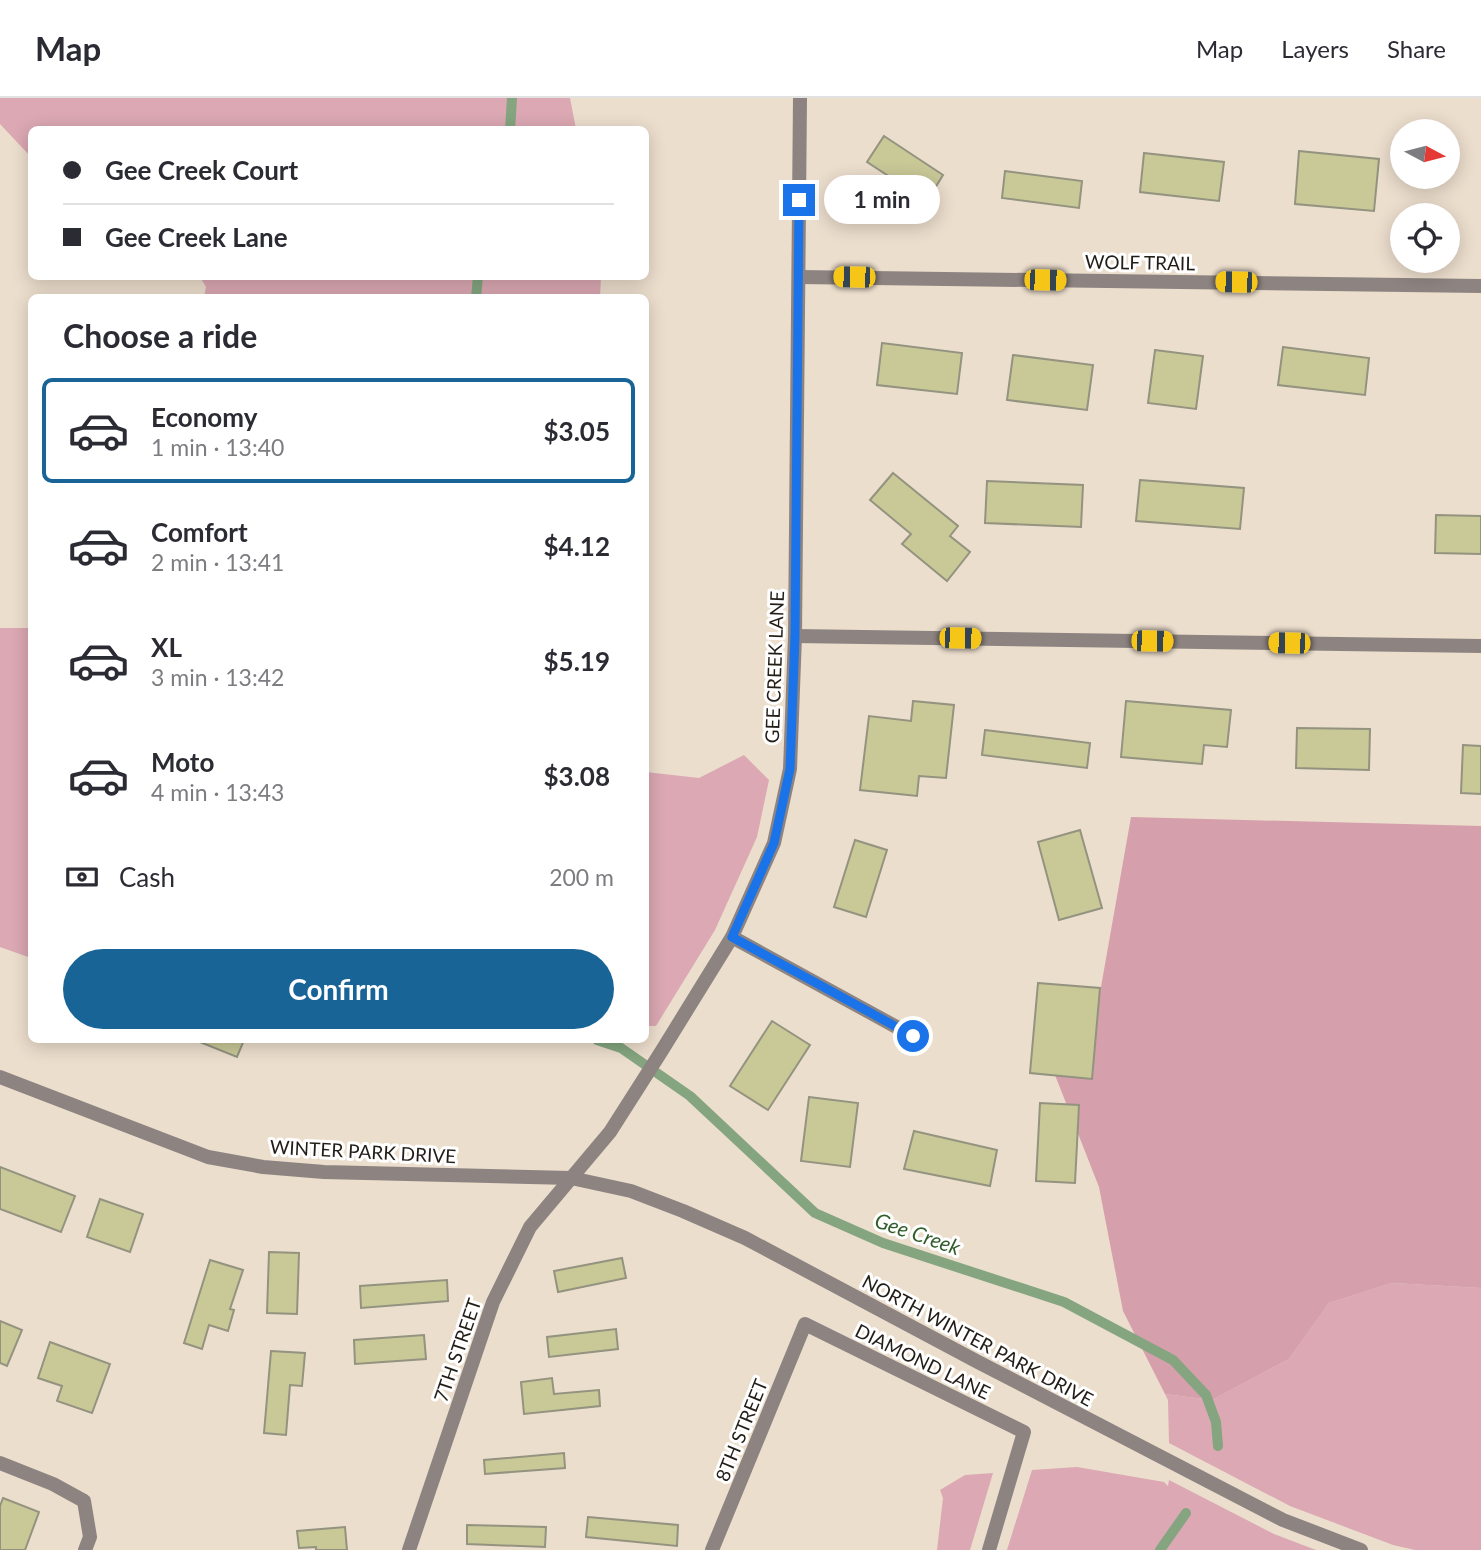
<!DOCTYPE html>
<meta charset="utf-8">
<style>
body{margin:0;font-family:Lato,sans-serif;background:#f2f2f3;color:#2b2b33;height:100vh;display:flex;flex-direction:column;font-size:26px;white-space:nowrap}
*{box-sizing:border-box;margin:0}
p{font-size:23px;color:#7c7c81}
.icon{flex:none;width:38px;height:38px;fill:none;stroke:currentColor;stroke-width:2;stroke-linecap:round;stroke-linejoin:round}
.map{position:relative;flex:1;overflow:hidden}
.panel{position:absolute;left:28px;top:196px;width:621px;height:749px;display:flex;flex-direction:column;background:#fff;border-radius:10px;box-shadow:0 4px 18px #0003}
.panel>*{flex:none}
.banner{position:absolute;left:28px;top:28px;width:621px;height:154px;border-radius:10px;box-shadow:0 4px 18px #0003;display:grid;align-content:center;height:154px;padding:0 35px;background:#fff}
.needle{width:46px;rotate:97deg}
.controls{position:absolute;left:1390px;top:21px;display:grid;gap:14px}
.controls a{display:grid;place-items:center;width:70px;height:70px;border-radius:50%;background:#fff;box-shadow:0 4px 18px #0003;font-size:35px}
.end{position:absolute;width:32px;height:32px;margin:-16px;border:9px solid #1a73e8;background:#fff;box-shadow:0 0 0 4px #fff}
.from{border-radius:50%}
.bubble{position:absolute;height:49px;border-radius:24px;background:#fff;box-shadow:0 4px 18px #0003;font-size:23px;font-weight:700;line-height:49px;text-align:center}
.car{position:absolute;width:21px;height:42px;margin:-21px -10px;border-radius:9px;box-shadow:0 0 5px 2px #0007;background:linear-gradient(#f5c518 24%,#345 0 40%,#f5c518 0 76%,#345 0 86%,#f5c518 0)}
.banner b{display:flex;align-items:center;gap:24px;height:66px;font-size:26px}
.banner b+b{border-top:2px solid #e1e1e2}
.banner i{width:18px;height:18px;background:#2b2b33}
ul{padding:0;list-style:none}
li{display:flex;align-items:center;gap:21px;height:105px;margin:0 14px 10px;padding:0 21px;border:4px solid transparent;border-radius:10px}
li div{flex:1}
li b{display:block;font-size:26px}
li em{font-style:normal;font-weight:700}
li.on{border-color:#196497}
li>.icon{width:63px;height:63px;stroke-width:1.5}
h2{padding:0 35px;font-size:32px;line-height:84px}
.pay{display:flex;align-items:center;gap:18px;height:77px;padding:0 35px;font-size:26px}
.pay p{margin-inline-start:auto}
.cta{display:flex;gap:14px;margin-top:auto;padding:14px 35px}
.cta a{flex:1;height:80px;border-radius:42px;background:#196497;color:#fff;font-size:28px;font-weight:700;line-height:80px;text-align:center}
header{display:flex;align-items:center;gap:42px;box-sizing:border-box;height:98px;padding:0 35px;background:#fff;border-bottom:2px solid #e1e1e2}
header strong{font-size:33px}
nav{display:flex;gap:38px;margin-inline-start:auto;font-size:24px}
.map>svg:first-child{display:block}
.green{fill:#dba8b3}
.forest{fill:#d59fab}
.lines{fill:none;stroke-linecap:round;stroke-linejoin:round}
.stream{stroke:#84a57f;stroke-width:10}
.building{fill:#c9c897;stroke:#939380;stroke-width:2}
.minor{stroke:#8d8481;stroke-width:14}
.tertiary{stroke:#8d8481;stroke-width:14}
.route{stroke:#1a73e8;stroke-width:9}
.labels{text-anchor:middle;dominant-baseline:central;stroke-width:6;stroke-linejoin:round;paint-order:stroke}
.street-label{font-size:19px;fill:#221d17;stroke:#fff}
.water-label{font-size:21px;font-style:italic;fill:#305e2a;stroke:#fff}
</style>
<header>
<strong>Map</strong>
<nav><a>Map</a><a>Layers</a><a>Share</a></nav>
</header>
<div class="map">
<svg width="1481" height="1452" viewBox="0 0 1481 1452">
<rect width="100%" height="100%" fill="#ecdecd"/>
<!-- green -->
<g class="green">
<path d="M0 0H570L576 31 32 32 31 59 0 26Z"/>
<path d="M200 179H601L600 200 204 199 206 189Z"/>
<path d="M0 530H31V860L0 849Z"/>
<path d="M744 657 769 682 757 739 715 832 656 928H646V674L699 680Z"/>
<path d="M1392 1185 1481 1190V1452H1415L1393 1447 1290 1408 1169 1345 1168 1302 1165 1296 1212 1302 1289 1261 1329 1205Z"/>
<path d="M1077 1369 1164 1384 1168 1388 1169 1382 1274 1436 1316 1452H1007L1032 1372Z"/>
<path d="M993 1375 970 1452H937L943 1400 940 1392 965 1377Z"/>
</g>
<!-- forest -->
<path class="forest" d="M1131 719 1481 728V1190L1392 1185 1329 1205 1289 1261 1212 1302 1165 1296 1123 1213 1099 1089 1055 977 1092 940Z"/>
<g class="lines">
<!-- stream -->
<g class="stream">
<path d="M510 32 512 0"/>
<path d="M476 200 478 178"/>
<path d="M597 942 621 950 690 998 815 1115 883 1145 1064 1204 1173 1262 1206 1297 1216 1324 1218 1348"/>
<path d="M1160 1452 1186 1415"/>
</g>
</g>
<!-- building -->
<g class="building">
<path d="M884 38 943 77 927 103 867 64Z"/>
<path d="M1299 53 1379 61 1374 113 1295 106Z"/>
<path d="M1144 55 1224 64 1219 103 1140 94Z"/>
<path d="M1005 73 1082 83 1079 110 1002 100Z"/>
<path d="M882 245 962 255 957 296 877 287Z"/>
<path d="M1283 249 1369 260 1365 297 1278 287Z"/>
<path d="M1155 252 1203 258 1196 311 1148 305Z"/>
<path d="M1013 257 1093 267 1087 312 1007 302Z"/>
<path d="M893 375 958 428 950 438 970 454 947 483 902 446 911 436 870 402Z"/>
<path d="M1140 382 1244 390 1240 431 1136 423Z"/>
<path d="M987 383 1083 387 1081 429 985 425Z"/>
<path d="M1436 417 1481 418V456L1435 455Z"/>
<path d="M913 603 954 607 946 680 919 678 917 698 860 692 869 618 911 623Z"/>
<path d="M1126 603 1231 612 1227 649 1204 647 1202 666 1121 659Z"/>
<path d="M1297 630 1370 631 1369 672 1296 670Z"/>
<path d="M985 632 1090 645 1087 670 982 657Z"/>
<path d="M1463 647 1481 648V696L1461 695Z"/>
<path d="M1080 732 1102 810 1059 822 1038 744Z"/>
<path d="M855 742 887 752 866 819 834 809Z"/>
<path d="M1038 885 1100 890 1092 981 1030 975Z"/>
<path d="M772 923 810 947 768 1012 730 988Z"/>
<path d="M195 942H244L237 959Z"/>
<path d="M809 999 858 1005 850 1069 801 1063Z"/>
<path d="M1040 1005 1079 1007 1075 1085 1036 1083Z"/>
<path d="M914 1033 997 1052 990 1088 904 1071Z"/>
<path d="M0 1069 75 1098 61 1134 0 1111Z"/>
<path d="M100 1101 143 1116 130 1154 87 1139Z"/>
<path d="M269 1154 299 1155 297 1216 267 1215Z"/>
<path d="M622 1160 626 1180 558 1194 554 1173Z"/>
<path d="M210 1162 243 1172 230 1211 234 1212 228 1233 209 1227 202 1251 184 1245Z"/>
<path d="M447 1182 448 1203 361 1210 360 1188Z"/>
<path d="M0 1223 22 1232 7 1268 0 1265Z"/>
<path d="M616 1231 618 1251 549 1259 547 1239Z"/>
<path d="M424 1237 426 1261 355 1266 354 1242Z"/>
<path d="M50 1244 110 1266 92 1315 57 1303 62 1288 38 1280Z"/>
<path d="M271 1253 305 1255 302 1288 290 1287 286 1337 264 1335Z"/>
<path d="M552 1280 554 1296 599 1292 600 1308 524 1316 521 1284Z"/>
<path d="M564 1355 565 1370 485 1376 484 1362Z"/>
<path d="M3 1400 39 1414 25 1452H0V1408Z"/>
<path d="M588 1419 678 1427 677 1448 586 1439Z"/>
<path d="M467 1427 546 1429 545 1449 467 1446Z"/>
<path d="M345 1429 347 1452H316V1449L299 1450 297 1433Z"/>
</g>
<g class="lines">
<!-- minor -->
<g class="minor">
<path d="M799 179 1481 188"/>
<path d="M795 538 1481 548"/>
<path d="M732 839 913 938"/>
<path d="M0 1365 53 1386 84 1403 90 1439 85 1452"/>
<path d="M409 1452 493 1204 530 1129 610 1034 661 954 732 839 774 745 790 671 795 538 800 0"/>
<path d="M712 1452 805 1226 1024 1334 989 1452"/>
</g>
<!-- tertiary -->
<path class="tertiary" d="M0 979 208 1059 263 1069 324 1074 571 1080 631 1093 683 1113 745 1140 978 1264 1283 1422 1361 1452"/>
</g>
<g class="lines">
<!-- route -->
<path class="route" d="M799 102 795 538 790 671 774 745 732 839 913 938"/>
</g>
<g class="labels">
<!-- street labels -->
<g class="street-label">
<text transform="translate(1140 164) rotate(1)">WOLF TRAIL</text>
<text transform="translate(774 569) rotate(-88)">GEE CREEK LANE</text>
<text transform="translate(363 1053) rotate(3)">WINTER PARK DRIVE</text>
<text transform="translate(978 1242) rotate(28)">NORTH WINTER PARK DRIVE</text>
<text transform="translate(457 1252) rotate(-71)">7TH STREET</text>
<text transform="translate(923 1263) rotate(26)">DIAMOND LANE</text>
<text transform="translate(741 1332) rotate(-68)">8TH STREET</text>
</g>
<!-- water labels -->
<g class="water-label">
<text transform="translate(918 1135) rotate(19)">Gee Creek</text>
</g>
</g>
</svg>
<div class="controls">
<a><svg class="needle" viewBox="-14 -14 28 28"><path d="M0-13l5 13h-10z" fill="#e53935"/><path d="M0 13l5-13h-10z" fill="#7c7c81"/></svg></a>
<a><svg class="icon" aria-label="locate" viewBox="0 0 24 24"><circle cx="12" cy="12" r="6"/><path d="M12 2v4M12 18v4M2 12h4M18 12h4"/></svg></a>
</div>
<i class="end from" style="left:913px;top:938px"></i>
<i class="end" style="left:799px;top:102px"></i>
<div class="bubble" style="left:824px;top:77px;width:116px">1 min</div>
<i class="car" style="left:854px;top:179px;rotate:271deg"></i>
<i class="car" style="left:1045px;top:182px;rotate:91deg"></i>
<i class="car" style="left:1236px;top:184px;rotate:271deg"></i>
<i class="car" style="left:960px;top:540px;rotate:91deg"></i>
<i class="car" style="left:1152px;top:543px;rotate:91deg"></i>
<i class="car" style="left:1289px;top:545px;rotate:271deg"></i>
<div class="banner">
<b><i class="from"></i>Gee Creek Court</b>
<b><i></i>Gee Creek Lane</b>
</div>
<section class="panel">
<h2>Choose a ride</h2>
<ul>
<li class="on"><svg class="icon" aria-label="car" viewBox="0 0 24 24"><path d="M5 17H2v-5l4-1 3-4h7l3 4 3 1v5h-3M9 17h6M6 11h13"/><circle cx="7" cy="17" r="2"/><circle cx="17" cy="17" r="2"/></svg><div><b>Economy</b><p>1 min · 13:40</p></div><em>$3.05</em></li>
<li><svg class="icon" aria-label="car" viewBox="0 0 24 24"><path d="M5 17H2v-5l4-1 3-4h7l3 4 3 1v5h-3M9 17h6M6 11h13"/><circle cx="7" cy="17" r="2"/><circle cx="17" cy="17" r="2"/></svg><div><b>Comfort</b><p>2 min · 13:41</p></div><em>$4.12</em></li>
<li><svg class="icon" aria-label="car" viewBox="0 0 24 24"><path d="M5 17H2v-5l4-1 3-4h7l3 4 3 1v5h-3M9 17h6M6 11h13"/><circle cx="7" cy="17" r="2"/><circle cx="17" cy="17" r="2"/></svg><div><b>XL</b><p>3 min · 13:42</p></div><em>$5.19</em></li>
<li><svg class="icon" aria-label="car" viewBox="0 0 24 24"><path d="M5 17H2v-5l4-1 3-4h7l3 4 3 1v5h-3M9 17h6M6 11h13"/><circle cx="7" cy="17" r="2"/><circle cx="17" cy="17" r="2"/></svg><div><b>Moto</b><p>4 min · 13:43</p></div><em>$3.08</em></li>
</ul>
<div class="pay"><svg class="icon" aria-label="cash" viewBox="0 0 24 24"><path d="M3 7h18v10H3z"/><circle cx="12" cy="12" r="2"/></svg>Cash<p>200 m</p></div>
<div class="cta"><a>Confirm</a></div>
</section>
</div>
